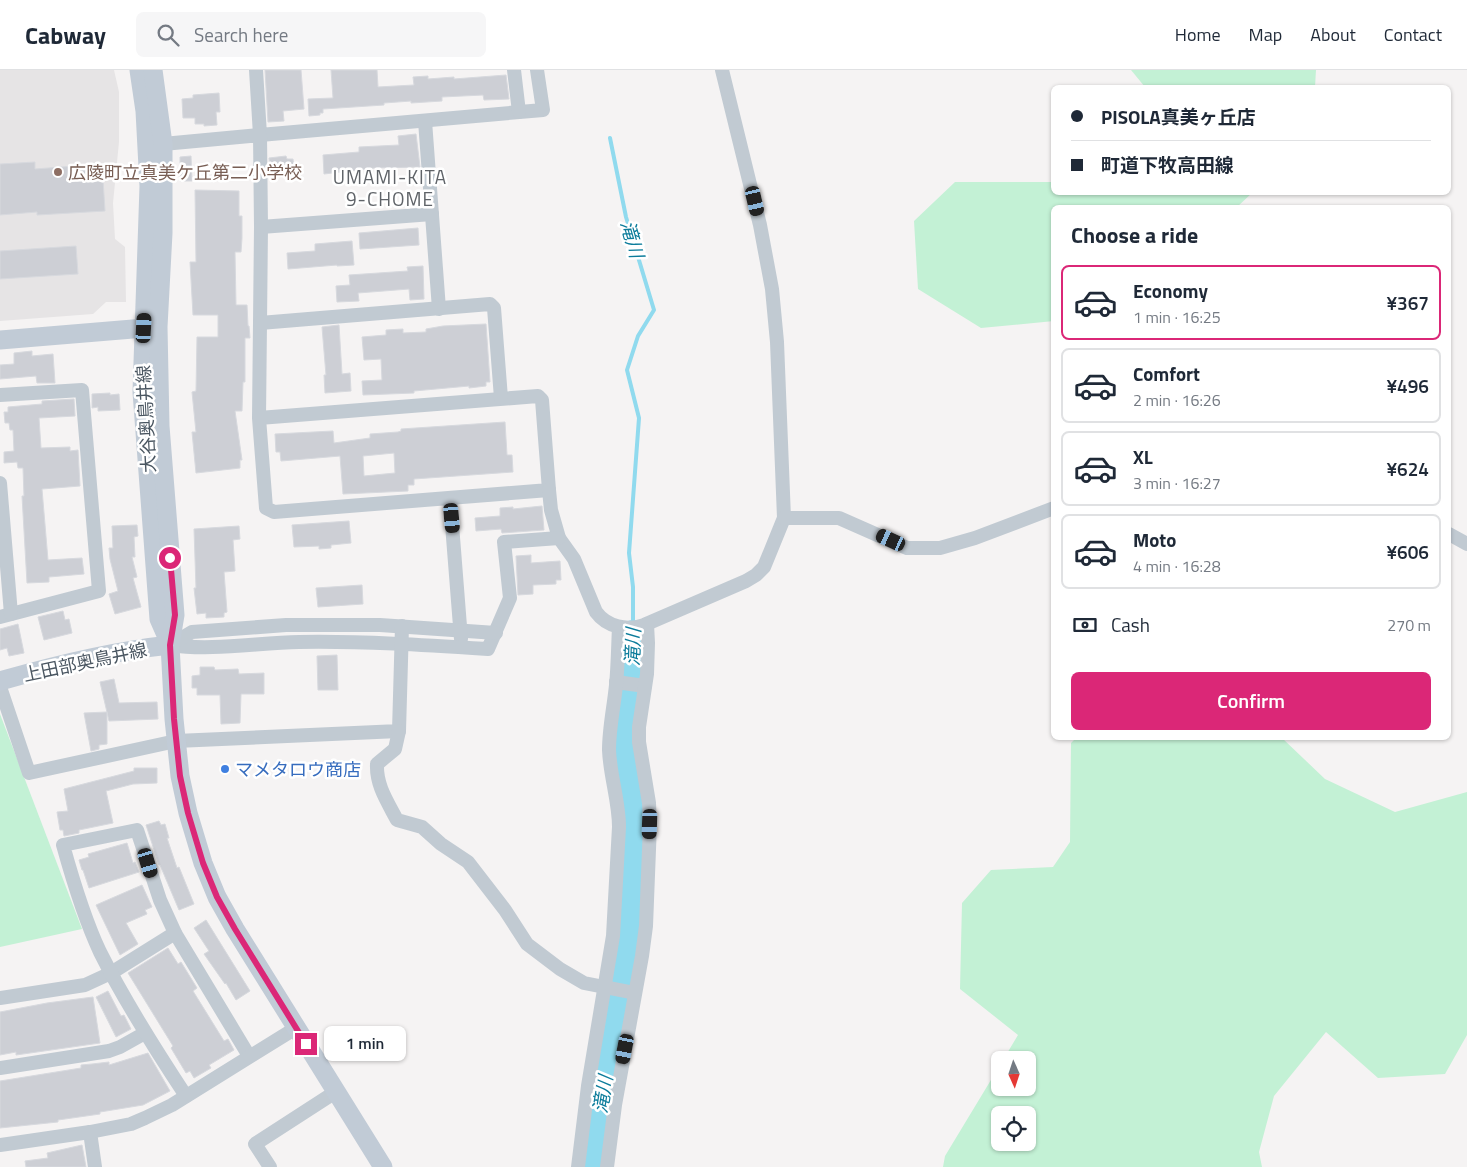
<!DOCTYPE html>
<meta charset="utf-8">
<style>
body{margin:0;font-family:"Titillium Web","Noto Sans JP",sans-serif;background:#f6f6f7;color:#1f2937;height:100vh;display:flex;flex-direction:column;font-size:19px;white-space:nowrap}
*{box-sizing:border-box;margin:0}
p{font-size:16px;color:#747a83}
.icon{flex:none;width:28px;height:28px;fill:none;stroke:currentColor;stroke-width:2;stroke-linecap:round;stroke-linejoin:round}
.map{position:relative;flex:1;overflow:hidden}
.panel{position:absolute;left:1051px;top:135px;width:400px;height:535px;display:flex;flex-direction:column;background:#fff;border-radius:8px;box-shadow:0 1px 4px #0004}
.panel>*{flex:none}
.top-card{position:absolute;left:1051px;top:15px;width:400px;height:110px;border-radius:8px;box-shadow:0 1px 4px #0004;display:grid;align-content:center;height:110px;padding:0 20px;background:#fff}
.needle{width:32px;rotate:177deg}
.buttons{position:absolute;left:991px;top:981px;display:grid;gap:10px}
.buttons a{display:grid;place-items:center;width:45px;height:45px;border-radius:8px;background:#fff;box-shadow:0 1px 4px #0004;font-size:25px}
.end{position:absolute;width:22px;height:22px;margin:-11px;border:6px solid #db2777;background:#fff;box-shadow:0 0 0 2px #fff}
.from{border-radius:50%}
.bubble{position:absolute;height:35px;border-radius:8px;background:#fff;box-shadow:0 1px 4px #0004;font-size:16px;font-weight:600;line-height:35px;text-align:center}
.car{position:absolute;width:15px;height:30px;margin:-15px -8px;border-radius:6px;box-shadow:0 0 4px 1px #0007;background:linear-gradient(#222 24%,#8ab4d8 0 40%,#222 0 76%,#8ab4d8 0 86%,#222 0)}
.top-card b{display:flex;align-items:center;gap:18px;height:48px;font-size:19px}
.top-card b+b{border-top:1px solid #e0e1e3}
.top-card i{width:12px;height:12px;background:#1f2937}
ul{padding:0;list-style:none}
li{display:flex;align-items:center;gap:15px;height:75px;margin:0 10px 8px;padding:0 10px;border:2px solid #e0e1e3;border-radius:8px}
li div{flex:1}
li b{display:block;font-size:19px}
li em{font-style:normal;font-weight:600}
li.current{border-color:#db2777}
li>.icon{width:45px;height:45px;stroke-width:1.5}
h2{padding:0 20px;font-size:22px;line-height:60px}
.pay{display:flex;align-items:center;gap:12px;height:55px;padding:0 20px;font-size:19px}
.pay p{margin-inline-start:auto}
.primary-button{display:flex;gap:10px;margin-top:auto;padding:10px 20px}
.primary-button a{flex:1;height:58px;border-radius:8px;background:#db2777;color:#fff;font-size:20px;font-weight:600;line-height:58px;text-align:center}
header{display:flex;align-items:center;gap:30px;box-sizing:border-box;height:70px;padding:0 25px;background:#fff;border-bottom:1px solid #e0e1e3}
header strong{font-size:24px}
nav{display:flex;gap:28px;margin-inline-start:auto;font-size:18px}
.search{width:350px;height:45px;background:#f6f6f7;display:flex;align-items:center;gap:12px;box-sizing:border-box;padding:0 18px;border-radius:8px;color:#747a83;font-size:19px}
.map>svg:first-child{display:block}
.education{fill:#e6e4e5}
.green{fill:#c3f1d5;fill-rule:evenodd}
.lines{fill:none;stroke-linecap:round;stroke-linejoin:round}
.stream{stroke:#90daee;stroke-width:4}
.river{stroke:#90daee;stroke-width:24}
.building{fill:#cdcfd5;stroke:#d7d9de;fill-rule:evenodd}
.street{stroke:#c1cad2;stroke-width:14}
.secondary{stroke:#c1cbd6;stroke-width:19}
.route{stroke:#db2777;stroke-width:6}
.education-dot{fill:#8d6e63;stroke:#fff;stroke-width:2}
.shop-dot{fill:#3f7fe0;stroke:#fff;stroke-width:2}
.labels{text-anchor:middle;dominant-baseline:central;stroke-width:5;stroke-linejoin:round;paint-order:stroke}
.education-label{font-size:18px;fill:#785e54;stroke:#fff;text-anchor:start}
.street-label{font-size:18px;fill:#4a5661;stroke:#fff}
.shop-label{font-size:18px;fill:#366cbe;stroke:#fff;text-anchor:start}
.neighbourhood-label{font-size:19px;letter-spacing:1px;fill:#5f6368;stroke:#fff}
.water-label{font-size:19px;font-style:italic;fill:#0c7c9b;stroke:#fff}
</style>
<header>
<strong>Cabway</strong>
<div class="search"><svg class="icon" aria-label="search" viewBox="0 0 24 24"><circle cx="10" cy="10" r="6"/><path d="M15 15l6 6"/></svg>Search here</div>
<nav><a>Home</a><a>Map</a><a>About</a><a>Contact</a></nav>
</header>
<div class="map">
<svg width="1467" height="1097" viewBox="0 0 1467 1097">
<rect width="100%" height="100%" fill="#f5f3f3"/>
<!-- education -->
<path class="education" d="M0 0H114L119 22V72L113 133 115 169 125 177 126 232H106L93 244 0 251Z"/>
<!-- green -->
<g class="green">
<path d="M1131 0H1316L1315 17H1145Z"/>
<path d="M955 112H1054V122L1252 123 1237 137 1054 138V251L981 258 918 219 914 151Z"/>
<path d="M0 644 82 859 0 877Z"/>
<path d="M1076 668H1282L1325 709 1395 742 1467 722V965L1445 1004 1378 1008 1326 962 1274 1026 1259 1082 1262 1097H943L945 1086 1000 995V1018H1028V990H1003L1018 965 960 919 962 833 991 800 1053 797 1070 772 1071 673ZM1000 1045H1028V1072H1000Z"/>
</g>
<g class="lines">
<!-- stream -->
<path class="stream" d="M610 68 626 147 654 240 638 266 627 300 639 348 629 483 633 517V554"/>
<!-- river -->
<path class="river" d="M592 1097 600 1032 626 887 630 849 634 742 624 674 632 601 633 562"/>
</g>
<!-- building -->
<g class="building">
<path d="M265 0H301L304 39 283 41 284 51 268 52Z"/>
<path d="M331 0H377L378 17 414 15 413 7 428 6V9L454 7V9L506 5 509 29 484 30 483 25 442 27V31L411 33V31L384 33V35L323 39V43H320V45L309 46 308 29 333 28Z"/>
<path d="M219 23 220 42H216L217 55 204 56V54H195V48H183L182 29 193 28V25Z"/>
<path d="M416 64 420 97 375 98 324 104 323 85 359 82V77L399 75 398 66Z"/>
<path d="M191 86 192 111H180V87Z"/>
<path d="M286 86 287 89H293L295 106 271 108 269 88Z"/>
<path d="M35 92V99L102 94 105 141 37 145V142L0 145V94Z"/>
<path d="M195 120 239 121V146H242V168L241 182H235L236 235H247L248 256H249L250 268H245V312H243L242 341H235L242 390H240V398L196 403 192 362H196L192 322 196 321 197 267H218V245H193L190 192H196Z"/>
<path d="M418 158 419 175 360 179 359 163Z"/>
<path d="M352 171 354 195 337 196V195L288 199 287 183 315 181V174Z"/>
<path d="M76 176 78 204 0 209V181Z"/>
<path d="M423 196 424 229 410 230 409 219 358 223 359 231 337 232 336 216 350 215 349 205 408 201 407 197Z"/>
<path d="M486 254 490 312H486V316L469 318V316L414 321V323L363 325 362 311 382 310 381 289 364 290 362 267 386 265V260L403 259V263L426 262V259L443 256Z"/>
<path d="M339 255 342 304 350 303 351 321 325 323 324 305H326L322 257Z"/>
<path d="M32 281V286L53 284 55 313H37L36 306 0 309V295L14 294V283Z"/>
<path d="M110 323V325L119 324 120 340 98 341V337L92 338V324Z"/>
<path d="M74 329 75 346 39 348 41 378 70 377V381L78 380 80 416 42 419 48 490 82 488 84 504 49 507V512L27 513 22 426H24L23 398H18L17 392 4 393V382L14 381 13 360H10L9 353H5L4 342H8V337L42 334V331Z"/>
<path d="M505 352 507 385H512L513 402 414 409V415H408V421L343 424 340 386 281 391 280 382H276L275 364 333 361 334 373 370 368V364L398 362 401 361V359ZM394 383 395 403 364 406 363 386Z"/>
<path d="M542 436 544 460 502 463 501 459 476 461 475 448 500 446V438L513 437V439Z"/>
<path d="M349 451 351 473 331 475V478L319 479V476L294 477 292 455Z"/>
<path d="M137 455 138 466 134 467 135 487H132L137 507 133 508 141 537 115 544 109 524 118 521 110 489 109 478H113L112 456Z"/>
<path d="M239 456 240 469 233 470 235 501 224 502 227 542 224 543V547L206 548V543L197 544 194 518H196L194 459Z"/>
<path d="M531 485V493L560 491 561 510H556V514L533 515V524L518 525 516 486Z"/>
<path d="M362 515 363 534 318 537 316 518Z"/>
<path d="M63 541 65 550 69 549 72 563 44 570 38 547Z"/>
<path d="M18 554 24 583 9 586 7 578 0 580V559Z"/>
<path d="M337 585 338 620H318L317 586Z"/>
<path d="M200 597H214L215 600 238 599 239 604 264 603V624H241L240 653 221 654 220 625H197V618H192V606L200 605Z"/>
<path d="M114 609 119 633 157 632 158 649 109 651 100 612Z"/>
<path d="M107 642V674L99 675V679L91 681 84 643Z"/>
<path d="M134 698H157V713L133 714 106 721 113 753 79 760V763L64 766 63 760H60L57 742 68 741 64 719 134 701Z"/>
<path d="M159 751 161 755 165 754 169 768H167L177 798 179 797 194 834 179 840 160 795H159L146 755Z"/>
<path d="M127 773 133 793 135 792 139 802 89 818 83 800H82L79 790 89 787 88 784Z"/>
<path d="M142 815 152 837 145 840 147 844 126 853 138 874 120 885 96 835Z"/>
<path d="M206 850 250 921 236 930 226 913 225 914 204 884 209 881 194 858Z"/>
<path d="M168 878 178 894 181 892 197 918 193 921 224 971 228 969 234 980 209 995 211 998 194 1008 190 1001 186 1003 171 978 173 976 128 903Z"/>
<path d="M108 921 121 946 124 945 131 959 116 967 96 927Z"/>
<path d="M93 927 100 973 16 985V982L0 985V942L47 933Z"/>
<path d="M148 983 170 1021 143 1035 100 1042V1044L58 1050V1052L0 1058V1011L81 998V995L92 994 109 992V995Z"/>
<path d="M82 1075 86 1097H26L25 1091 48 1088 47 1083Z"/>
</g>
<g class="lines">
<!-- street -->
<g class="street">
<path d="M256 0 260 65 543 40 537 0"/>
<path d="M514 0 519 42"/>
<path d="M425 51 439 239"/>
<path d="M163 74 260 65 261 157 259 348 266 438 274 442 549 420 542 330 538 326 259 348"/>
<path d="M261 157 432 144"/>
<path d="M260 253 490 234 494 238 501 328"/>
<path d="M0 325 82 320 99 521 0 547"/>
<path d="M0 413 11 544"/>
<path d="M549 420 551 440 559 468 574 489 596 542C607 557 627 561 644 555L746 511 756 505 764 497 784 448 777 272 772 219 760 155 722 0"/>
<path d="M450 429 461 569"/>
<path d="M784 448H839L907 478H940L975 468 1054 438"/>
<path d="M1449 464 1467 474"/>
<path d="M170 575C212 581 256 573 299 572 362 571 425 575 488 579L510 528 504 472 559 468"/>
<path d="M170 575 192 562 286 555H380L496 563"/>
<path d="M616 612 645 616"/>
<path d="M0 617 29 703 176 671 399 661 402 556"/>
<path d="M399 661 395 679 377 694C376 715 387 731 397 750L422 757 441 774 468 792 505 840 527 874 560 899 584 913 635 923"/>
<path d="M0 928 85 915 111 903 175 863"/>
<path d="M0 998 109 981 120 977 145 963"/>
<path d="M186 1026C155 979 125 932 100 882 84 848 73 811 63 775L137 760 160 830 175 863 249 986"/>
<path d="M90 1062 95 1097"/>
<path d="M0 1075 90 1062 131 1054 145 1048 172 1035 296 958"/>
<path d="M270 1097 255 1074 337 1021"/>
<path d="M578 1097 588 1016 613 866 619 757C619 731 610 706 609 680 609 658 614 636 616 615 618 595 618 576 619 557"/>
<path d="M607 1097 615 1035 642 886 646 856 650 754 649 733 639 672V657L647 604 648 573 647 554"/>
</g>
<!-- secondary -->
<g class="secondary">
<path d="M139 0 145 41 149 116 142 322 159 549 170 574"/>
<path d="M153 0 163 74V163L158 257 160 356 175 545 170 575 174 649 180 706 188 743 203 793 217 827 235 859 383 1097"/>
<path d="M0 270 157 257"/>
<path d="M0 611C56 595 112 581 170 575"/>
</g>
</g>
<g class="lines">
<!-- route -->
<path class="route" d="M170 488 175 545 170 575 174 649 180 706 188 743 203 793 217 827 235 859 306 974"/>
</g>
<!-- markers -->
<circle class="education-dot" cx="58" cy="102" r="5"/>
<circle class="shop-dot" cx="225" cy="699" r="5"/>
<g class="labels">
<!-- education labels -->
<g class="education-label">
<text x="68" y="102">広陵町立真美ケ丘第二小学校</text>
</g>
<!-- street labels -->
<g class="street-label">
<text transform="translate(146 349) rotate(-93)">大谷奥鳥井線</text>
<text transform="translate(85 592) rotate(-12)">上田部奥鳥井線</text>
</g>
<!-- shop labels -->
<g class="shop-label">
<text x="235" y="699">マメタロウ商店</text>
</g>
<!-- neighbourhood labels -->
<g class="neighbourhood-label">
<text x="390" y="106">UMAMI-KITA<tspan x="390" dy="22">9-CHOME</tspan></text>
</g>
<!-- water labels -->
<g class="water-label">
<text transform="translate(633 169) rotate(74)">滝川</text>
<text transform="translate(632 577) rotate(-88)">滝川</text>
<text transform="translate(602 1024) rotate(-81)">滝川</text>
</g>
</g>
</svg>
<div class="buttons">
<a><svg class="needle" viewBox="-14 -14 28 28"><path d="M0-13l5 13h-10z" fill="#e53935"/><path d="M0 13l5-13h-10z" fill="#747a83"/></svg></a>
<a><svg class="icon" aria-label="locate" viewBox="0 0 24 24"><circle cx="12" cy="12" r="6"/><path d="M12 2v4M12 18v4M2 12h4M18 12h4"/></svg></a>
</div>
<i class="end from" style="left:170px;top:488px"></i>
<i class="end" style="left:306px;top:974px"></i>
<div class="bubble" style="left:324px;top:956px;width:82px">1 min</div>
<i class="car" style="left:755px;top:131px;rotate:167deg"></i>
<i class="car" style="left:144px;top:258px;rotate:3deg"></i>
<i class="car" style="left:452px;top:448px;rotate:175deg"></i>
<i class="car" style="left:891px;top:470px;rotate:295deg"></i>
<i class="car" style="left:650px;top:754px;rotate:182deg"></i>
<i class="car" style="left:148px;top:793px;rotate:163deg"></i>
<i class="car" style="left:625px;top:979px;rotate:191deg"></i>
<div class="top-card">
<b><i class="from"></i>PISOLA真美ヶ丘店</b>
<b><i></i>町道下牧高田線</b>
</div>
<section class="panel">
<h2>Choose a ride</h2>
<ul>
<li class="current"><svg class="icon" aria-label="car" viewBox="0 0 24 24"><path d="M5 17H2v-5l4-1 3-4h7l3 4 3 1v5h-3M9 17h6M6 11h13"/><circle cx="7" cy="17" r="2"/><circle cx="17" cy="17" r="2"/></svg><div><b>Economy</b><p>1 min · 16:25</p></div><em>¥367</em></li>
<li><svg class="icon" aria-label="car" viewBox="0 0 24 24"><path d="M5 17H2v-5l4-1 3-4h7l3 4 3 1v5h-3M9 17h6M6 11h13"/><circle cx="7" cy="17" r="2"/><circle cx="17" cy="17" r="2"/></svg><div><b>Comfort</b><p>2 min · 16:26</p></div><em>¥496</em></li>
<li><svg class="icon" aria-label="car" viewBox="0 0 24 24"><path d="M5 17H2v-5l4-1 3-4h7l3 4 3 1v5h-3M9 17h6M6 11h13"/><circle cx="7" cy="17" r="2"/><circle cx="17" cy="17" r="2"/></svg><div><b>XL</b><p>3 min · 16:27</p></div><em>¥624</em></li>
<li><svg class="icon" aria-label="car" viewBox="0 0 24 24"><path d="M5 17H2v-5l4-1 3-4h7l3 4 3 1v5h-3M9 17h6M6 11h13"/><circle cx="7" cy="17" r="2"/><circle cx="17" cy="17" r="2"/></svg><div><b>Moto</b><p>4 min · 16:28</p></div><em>¥606</em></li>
</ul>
<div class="pay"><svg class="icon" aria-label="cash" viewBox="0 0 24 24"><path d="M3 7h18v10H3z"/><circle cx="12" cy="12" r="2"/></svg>Cash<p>270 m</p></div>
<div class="primary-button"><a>Confirm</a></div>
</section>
</div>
